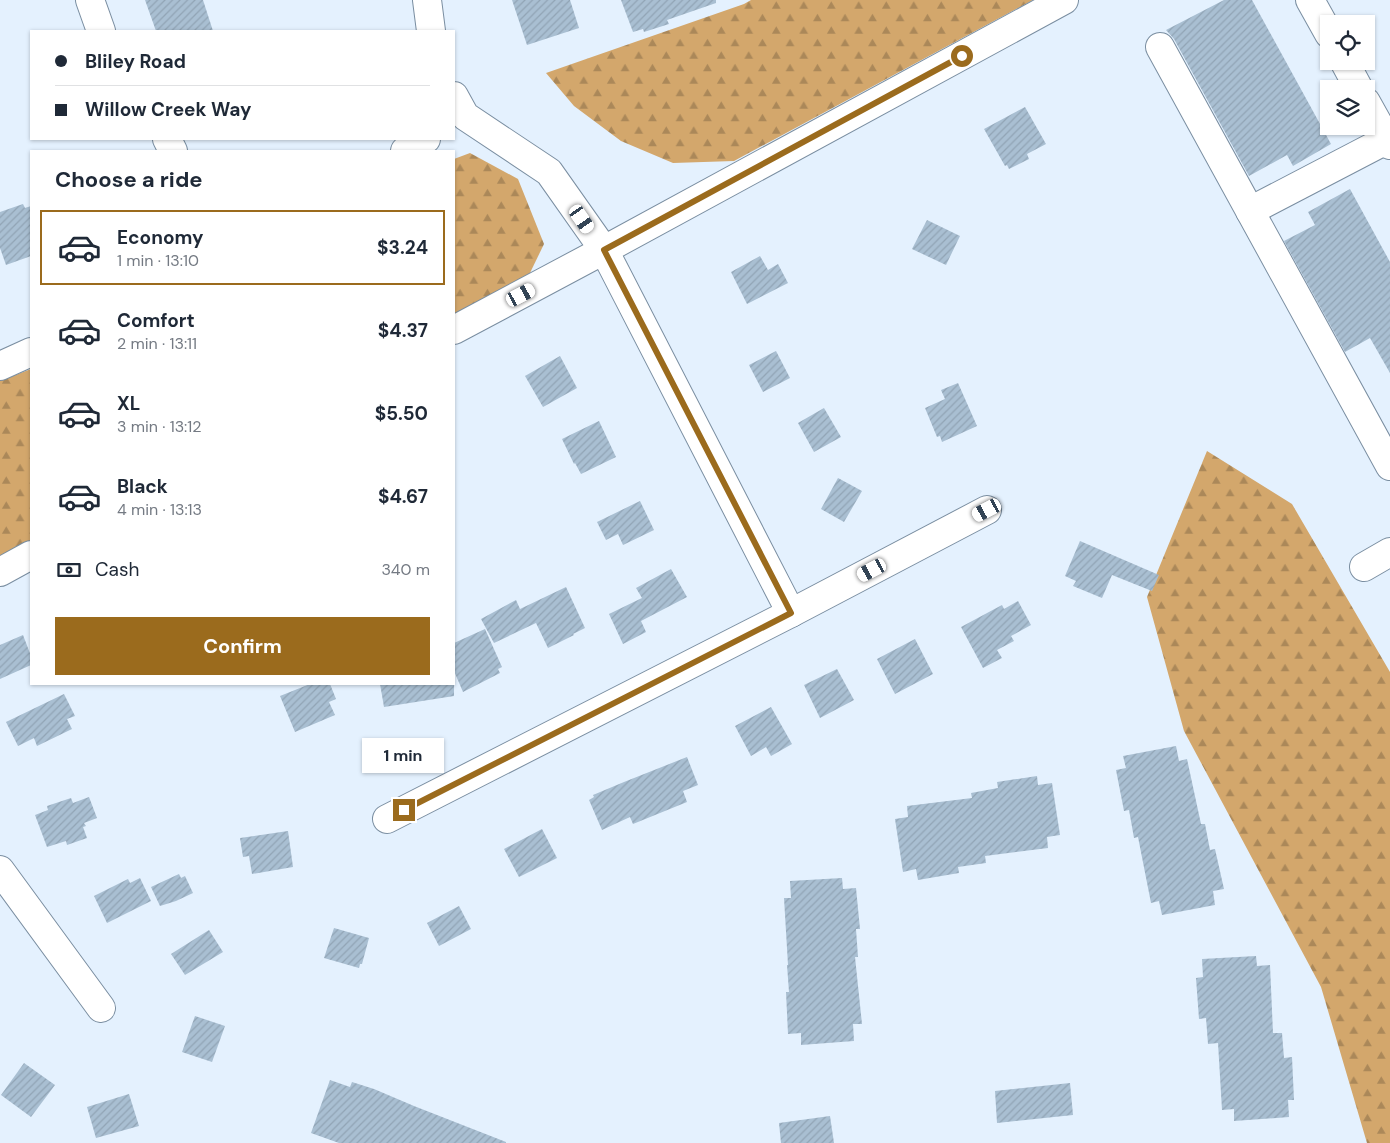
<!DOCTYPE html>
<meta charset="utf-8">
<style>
body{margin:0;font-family:"DM Sans",sans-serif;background:#f6f6f7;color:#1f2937;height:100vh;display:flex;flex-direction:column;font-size:19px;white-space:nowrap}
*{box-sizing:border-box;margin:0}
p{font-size:16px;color:#747a83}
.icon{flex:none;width:28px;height:28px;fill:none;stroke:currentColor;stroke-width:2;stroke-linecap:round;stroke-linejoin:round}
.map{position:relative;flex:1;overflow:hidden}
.details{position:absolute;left:30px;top:150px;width:425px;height:535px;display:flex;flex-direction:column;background:#fff;border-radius:0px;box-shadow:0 1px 4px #0004}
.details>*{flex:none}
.hud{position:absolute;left:30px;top:30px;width:425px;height:110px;border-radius:0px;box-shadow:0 1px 4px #0004;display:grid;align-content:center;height:110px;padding:0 25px;background:#fff}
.tools{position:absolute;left:1320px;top:15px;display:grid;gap:10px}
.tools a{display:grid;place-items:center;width:55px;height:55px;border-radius:0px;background:#fff;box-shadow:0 1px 4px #0004;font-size:25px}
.end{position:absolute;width:22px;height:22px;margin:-11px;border:6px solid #9b6b1d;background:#fff;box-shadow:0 0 0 2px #fff}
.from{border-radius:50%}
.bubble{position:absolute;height:35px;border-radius:0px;background:#fff;box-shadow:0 1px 4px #0004;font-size:16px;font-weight:700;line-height:35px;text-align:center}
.car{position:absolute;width:15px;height:30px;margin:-15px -8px;border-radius:6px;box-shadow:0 0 4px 1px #0007;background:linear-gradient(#fff 24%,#345 0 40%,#fff 0 76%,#345 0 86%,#fff 0)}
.hud b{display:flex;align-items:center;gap:18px;height:48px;font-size:19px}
.hud b+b{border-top:1px solid #e0e1e3}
.hud i{width:12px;height:12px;background:#1f2937}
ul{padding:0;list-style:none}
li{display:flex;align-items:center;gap:15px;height:75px;margin:0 10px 8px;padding:0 15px;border:2px solid transparent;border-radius:0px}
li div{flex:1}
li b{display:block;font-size:19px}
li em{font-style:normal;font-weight:700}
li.active{border-color:#9b6b1d}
li>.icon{width:45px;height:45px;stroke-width:1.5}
h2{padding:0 25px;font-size:22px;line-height:60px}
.pay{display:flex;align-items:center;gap:12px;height:55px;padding:0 25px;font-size:19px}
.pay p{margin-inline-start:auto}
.cta{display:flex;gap:10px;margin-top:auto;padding:10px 25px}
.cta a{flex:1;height:58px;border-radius:0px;background:#9b6b1d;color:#fff;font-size:20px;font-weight:700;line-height:58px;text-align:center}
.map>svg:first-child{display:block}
.forest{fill:url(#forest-firs)}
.building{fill:url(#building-hatch)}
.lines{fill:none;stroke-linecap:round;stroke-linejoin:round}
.minor-casing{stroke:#7a8ea1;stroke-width:30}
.minor{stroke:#fff;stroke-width:28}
.route{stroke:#9b6b1d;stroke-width:6}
</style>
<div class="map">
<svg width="1390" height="1143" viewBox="0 0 1390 1143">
<defs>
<pattern id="forest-firs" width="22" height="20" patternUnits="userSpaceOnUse" patternTransform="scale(1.25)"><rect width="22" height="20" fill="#d3a76c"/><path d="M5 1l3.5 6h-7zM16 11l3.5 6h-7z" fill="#ab8859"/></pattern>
<pattern id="building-hatch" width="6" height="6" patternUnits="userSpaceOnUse" patternTransform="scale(1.25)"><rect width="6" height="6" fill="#a9bfd2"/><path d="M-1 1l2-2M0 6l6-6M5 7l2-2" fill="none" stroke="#91a4b5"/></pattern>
</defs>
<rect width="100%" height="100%" fill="#e4f1fe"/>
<!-- forest -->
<g class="forest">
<path d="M751 0H1033L734 161 673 163 621 141 574 106 546 73 744 4Z"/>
<path d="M470 153 518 179 544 244 529 275 454 322V159Z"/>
<path d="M31 369V540L0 556V381Z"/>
<path d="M1207 451 1292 504 1390 672V1143H1367L1321 987 1184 731 1147 597Z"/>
</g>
<!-- building -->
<g class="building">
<path d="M145 0H203L213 31H156Z"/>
<path d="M512 0H570L579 28 527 45Z"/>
<path d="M621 0H716V3L667 20 669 24 644 32 643 29 633 32Z"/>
<path d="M1224 0H1252L1331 144 1293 166 1287 155 1249 176 1174 39 1166 30Z"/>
<path d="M1025 107 1046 144 1027 154 1029 159 1009 169 1007 165 1005 166 984 129Z"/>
<path d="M1350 189 1390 262V373L1370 338 1345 352 1284 241 1315 225 1308 212Z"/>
<path d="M23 204 25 208 31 206V256L6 265 0 248V212Z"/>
<path d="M927 220 960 236 946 265 912 249Z"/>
<path d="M760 256 768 270 778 264 788 283 747 304 731 272Z"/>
<path d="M776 351 790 378 763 392 749 365Z"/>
<path d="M560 356 577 388 543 407 525 376Z"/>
<path d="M958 383 977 426 942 442 940 436 937 437 925 408 945 399 941 390Z"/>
<path d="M824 408 841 437 814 452 798 423Z"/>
<path d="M599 421 616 457 581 474 575 463 574 464 562 439Z"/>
<path d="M838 478 862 491 844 522 821 509Z"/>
<path d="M640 501 654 530 623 545 618 534 606 540 597 522Z"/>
<path d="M1080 541 1159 575 1152 591 1112 575 1102 598 1073 586 1076 581 1065 576Z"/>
<path d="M671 569 687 597 641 621 646 632 623 644 609 614 642 598 636 588Z"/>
<path d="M566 587 585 628 573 634 574 635 548 648 536 623 494 643 481 619 516 600 520 609Z"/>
<path d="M1018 601 1031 625 1011 636 1014 641 997 650 1002 658 983 668 961 627 1002 605 1004 609Z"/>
<path d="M485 629 502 667 498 669 500 673 463 692 454 671V643Z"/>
<path d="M23 635 31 656V665L0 679V645Z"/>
<path d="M915 639 933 674 895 694 877 659Z"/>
<path d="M837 669 854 700 820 718 804 685Z"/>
<path d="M310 684H330L336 699 329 702 335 715 295 732 280 696Z"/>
<path d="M380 684H454V696L384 707Z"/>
<path d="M64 694 75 716 67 719 72 729 37 746 34 738 18 746 6 722Z"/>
<path d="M771 707 792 744 771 756 766 747 751 756 735 726Z"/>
<path d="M1176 746 1179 761 1187 759 1201 824H1205L1210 850 1215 849 1224 889 1213 891 1215 905 1162 915 1159 901 1151 903 1138 837 1134 838 1129 810 1124 811 1116 770 1126 768 1123 756Z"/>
<path d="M687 757 698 785 683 791 687 802 633 824 630 817 602 830 589 800 594 797 593 795 624 782Z"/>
<path d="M1037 776 1038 785 1052 783 1060 835 1047 837 1048 848 985 856 986 863 958 867 959 873 918 880 916 869 903 872 895 819 908 817 907 806 972 798 971 793 998 788 997 782Z"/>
<path d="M89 797 97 818 84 823 86 826 83 827 87 838 67 845 66 841 47 847 35 815 48 810 47 806 71 798 73 803Z"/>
<path d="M542 829 557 858 519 877 504 849Z"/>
<path d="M288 831 293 867 252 874 249 856 243 857 240 838Z"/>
<path d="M179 874 181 878 185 876 193 893 176 901 160 906 151 887Z"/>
<path d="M140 878 151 901 107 923 94 896 128 879 130 883Z"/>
<path d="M842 878 843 889 856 888 860 929H856L858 957H855L862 1024H853L854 1041 801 1045V1033L788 1034 786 992H789L787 965H788L784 898H791L790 881Z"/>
<path d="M459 906 471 929 439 946 427 923Z"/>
<path d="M334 928 369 938 362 964H360L359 968 324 958Z"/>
<path d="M209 930 223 952 185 975 171 954Z"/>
<path d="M1256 956 1257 966 1270 965 1273 1033H1282L1284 1058 1292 1057 1294 1100H1288L1289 1117 1234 1121V1109L1222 1110 1218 1043 1208 1044 1206 1018 1199 1019 1196 978 1203 977 1202 959Z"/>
<path d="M195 1016 225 1026 212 1062 182 1052Z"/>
<path d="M24 1063 55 1085 31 1117 1 1095Z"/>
<path d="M330 1080 350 1087 352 1082 374 1089 414 1106 506 1142V1143H339L311 1133Z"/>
<path d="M1070 1083 1073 1115 997 1123 995 1091Z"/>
<path d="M129 1094 139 1126 96 1138 87 1107Z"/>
<path d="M830 1116 834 1143H781L779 1123Z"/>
</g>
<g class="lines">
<defs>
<g id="minor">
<path d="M90 0 101 31"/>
<path d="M427 0 431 31"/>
<path d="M1310 0 1329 34"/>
<path d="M1160 47 1390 466"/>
<path d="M1344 61 1359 89"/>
<path d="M454 96 465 116 549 172 604 250 791 613"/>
<path d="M1366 102 1390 145"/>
<path d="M167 139 173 151"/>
<path d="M405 151 426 139"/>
<path d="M1250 211 1390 138"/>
<path d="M454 330 604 250 1064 0"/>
<path d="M0 366 31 352"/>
<path d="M1364 567 1390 552"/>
<path d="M0 572 31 555"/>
<path d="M387 819 791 613 987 510"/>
<path d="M0 870 101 1008"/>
</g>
</defs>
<!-- minor casing -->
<use href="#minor" class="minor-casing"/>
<!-- minor -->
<use href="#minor" class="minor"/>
</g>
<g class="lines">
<!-- route -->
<path class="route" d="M404 810 791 613 604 250 962 56"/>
</g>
</svg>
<div class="tools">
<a><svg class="icon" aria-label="locate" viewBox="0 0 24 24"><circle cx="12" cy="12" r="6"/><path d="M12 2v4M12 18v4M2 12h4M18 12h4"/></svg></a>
<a><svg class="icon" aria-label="layers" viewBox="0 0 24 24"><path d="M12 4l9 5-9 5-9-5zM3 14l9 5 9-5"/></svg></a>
</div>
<i class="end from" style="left:962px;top:56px"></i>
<i class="end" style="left:404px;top:810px"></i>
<div class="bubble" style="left:362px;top:738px;width:82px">1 min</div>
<i class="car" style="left:582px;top:219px;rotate:145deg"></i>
<i class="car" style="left:521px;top:295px;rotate:62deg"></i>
<i class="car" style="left:987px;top:510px;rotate:242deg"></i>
<i class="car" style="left:872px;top:570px;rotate:242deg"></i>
<div class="hud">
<b><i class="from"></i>Bliley Road</b>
<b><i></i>Willow Creek Way</b>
</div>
<section class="details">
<h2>Choose a ride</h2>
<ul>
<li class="active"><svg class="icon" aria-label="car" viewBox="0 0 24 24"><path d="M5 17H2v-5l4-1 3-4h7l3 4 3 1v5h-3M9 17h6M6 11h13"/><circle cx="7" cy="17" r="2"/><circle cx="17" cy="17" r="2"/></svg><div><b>Economy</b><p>1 min · 13:10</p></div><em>$3.24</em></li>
<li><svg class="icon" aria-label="car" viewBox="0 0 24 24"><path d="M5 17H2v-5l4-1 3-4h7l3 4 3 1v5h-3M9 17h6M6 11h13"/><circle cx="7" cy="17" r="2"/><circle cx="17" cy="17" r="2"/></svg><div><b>Comfort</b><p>2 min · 13:11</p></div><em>$4.37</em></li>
<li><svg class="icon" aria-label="car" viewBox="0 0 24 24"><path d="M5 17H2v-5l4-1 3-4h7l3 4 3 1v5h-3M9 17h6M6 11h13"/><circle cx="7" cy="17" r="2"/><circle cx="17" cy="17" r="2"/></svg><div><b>XL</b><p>3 min · 13:12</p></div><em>$5.50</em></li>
<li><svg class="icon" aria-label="car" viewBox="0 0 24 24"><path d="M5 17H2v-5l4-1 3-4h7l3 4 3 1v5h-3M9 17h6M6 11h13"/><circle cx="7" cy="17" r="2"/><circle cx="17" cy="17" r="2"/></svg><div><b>Black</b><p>4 min · 13:13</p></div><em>$4.67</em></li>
</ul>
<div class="pay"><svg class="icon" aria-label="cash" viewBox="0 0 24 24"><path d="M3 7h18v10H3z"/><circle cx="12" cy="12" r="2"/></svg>Cash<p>340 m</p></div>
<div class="cta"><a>Confirm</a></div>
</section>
</div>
